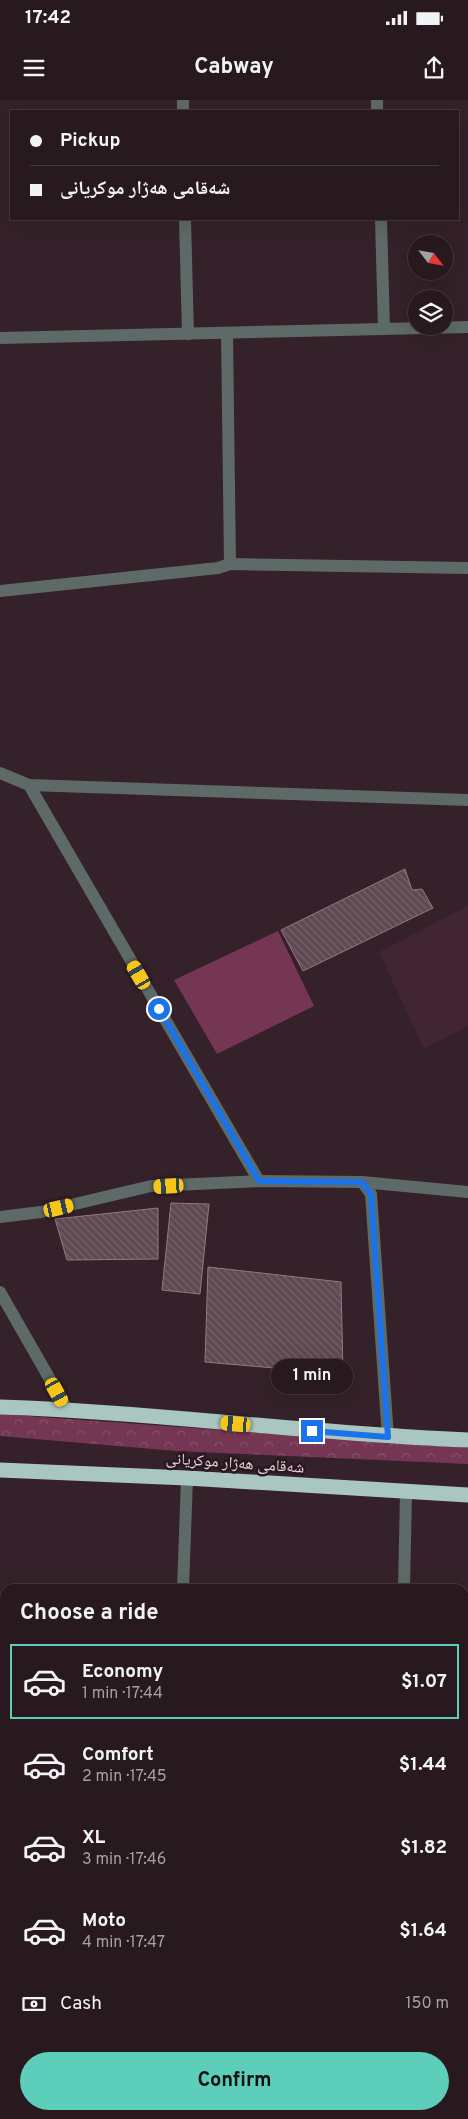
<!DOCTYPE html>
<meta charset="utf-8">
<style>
body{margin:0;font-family:Overpass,"Noto Naskh Arabic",sans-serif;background:#34262c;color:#f1f3f6;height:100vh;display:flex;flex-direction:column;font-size:19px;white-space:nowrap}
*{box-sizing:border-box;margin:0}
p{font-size:16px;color:#a5a0a4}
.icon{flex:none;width:28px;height:28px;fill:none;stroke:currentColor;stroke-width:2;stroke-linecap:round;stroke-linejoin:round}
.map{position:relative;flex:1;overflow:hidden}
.details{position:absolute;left:0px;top:1484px;width:469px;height:536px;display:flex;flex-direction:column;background:#28191f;border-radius:15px 15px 0 0;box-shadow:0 5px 20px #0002,0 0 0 1px #44383d}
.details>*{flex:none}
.guide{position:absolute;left:10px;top:10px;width:449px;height:110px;border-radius:0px;box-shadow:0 5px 20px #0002,0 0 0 1px #44383d;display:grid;align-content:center;height:110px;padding:0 20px;background:#28191f}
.needle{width:32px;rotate:121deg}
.buttons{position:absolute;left:408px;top:135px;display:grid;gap:10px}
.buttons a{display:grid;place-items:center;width:45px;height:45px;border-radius:50%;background:#28191f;box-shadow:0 5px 20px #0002,0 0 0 1px #44383d;font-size:25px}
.end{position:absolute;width:22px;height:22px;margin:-11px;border:6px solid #1a73e8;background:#fff;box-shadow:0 0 0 2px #fff}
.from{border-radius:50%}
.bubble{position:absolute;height:35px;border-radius:18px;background:#28191f;box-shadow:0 5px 20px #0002,0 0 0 1px #44383d;font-size:16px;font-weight:700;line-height:35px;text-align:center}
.car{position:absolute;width:15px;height:30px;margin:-15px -8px;border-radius:6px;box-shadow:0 0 4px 1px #0007;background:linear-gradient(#f5c518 24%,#345 0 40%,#f5c518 0 76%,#345 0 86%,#f5c518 0)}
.guide b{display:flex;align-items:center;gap:18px;height:48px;font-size:19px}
.guide b+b{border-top:1px solid #44383d}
.guide i{width:12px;height:12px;background:#f1f3f6}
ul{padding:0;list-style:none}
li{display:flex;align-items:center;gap:15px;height:75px;margin:0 10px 8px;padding:0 10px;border:2px solid transparent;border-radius:0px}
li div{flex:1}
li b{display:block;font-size:19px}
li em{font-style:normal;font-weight:700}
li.on{border-color:#5dceb9}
li>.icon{width:45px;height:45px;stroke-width:1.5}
h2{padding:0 20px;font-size:22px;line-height:60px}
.pay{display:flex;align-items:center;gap:12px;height:55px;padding:0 20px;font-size:19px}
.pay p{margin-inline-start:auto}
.action{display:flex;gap:10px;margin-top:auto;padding:10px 20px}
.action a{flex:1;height:58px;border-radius:30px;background:#5dceb9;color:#111;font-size:20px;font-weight:700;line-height:58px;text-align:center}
.status{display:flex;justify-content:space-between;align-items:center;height:35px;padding:0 25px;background:#28191f;direction:ltr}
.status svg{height:14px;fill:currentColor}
header{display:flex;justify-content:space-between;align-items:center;height:65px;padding:0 20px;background:#28191f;font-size:22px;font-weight:700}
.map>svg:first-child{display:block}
.built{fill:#412632}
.grass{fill:#743653}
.park{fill:url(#park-crowns)}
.building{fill:url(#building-back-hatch);stroke:#937983}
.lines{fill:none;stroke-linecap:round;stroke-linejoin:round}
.minor{stroke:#5e6a67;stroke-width:12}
.highway{stroke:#a9c7c0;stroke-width:15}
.route{stroke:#1a73e8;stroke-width:6}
.labels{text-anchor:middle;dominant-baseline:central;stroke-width:5;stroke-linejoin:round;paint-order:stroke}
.street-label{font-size:16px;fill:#e1d2d8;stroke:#2b1720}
</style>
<div class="status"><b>17:42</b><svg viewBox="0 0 49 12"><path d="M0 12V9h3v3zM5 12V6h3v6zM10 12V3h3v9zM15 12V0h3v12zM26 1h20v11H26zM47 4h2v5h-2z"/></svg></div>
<header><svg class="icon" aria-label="menu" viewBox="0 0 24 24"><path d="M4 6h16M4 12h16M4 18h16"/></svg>Cabway<svg class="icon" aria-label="share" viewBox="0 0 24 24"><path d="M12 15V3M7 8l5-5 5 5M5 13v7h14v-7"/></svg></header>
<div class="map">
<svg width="468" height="2019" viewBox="0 0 468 2019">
<defs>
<pattern id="park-crowns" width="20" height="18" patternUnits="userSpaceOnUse" patternTransform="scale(1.25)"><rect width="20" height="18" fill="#743653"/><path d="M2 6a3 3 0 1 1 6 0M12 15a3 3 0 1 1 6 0" fill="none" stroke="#88526b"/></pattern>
<pattern id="building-back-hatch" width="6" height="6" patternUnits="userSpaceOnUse" patternTransform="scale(1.25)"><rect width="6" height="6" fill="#604852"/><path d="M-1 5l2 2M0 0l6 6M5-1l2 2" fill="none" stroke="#76626a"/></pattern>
</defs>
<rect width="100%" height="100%" fill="#352129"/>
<!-- built -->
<path class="built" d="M468 806V926L424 949 379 852Z"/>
<!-- grass -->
<path class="grass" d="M278 831 314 906 217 954 174 880Z"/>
<!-- park -->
<path class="park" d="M0 1314 468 1348V1364L176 1351 0 1336Z"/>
<!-- building -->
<g class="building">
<path d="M405 769 412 790 422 789 433 808 303 871 281 830Z"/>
<path d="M171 1103 209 1104 200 1194 162 1190Z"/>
<path d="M158 1108V1159L67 1160 55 1119Z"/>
<path d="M208 1167 341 1182 343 1274 205 1262Z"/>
</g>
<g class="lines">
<!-- minor -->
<g class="minor">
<path d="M183 0V11"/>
<path d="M377 0V11"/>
<path d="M185 119 188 234"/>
<path d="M381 119 384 229"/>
<path d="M227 233 230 464"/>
<path d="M0 238 468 227"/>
<path d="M0 491 218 468 230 464 468 468"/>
<path d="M0 673 29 685 468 700"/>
<path d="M29 685 259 1081"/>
<path d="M362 1082 468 1092"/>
<path d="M0 1117 41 1112 151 1086 259 1081 362 1082 371 1094 388 1337"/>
<path d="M0 1192 67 1309"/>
<path d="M183 1489 187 1378"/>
<path d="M404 1489 406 1393"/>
<path d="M464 1675H468"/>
<path d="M165 2019 166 2015"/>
<path d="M394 2019V2015"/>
</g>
<!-- highway -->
<g class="highway">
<path d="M0 1307C156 1312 312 1334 468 1340"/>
<path d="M0 1370 187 1378 468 1395"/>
</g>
</g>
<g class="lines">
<!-- route -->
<path class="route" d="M159 909 259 1081 362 1082 371 1094 388 1337 312 1331"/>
</g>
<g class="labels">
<!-- street labels -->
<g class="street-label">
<text transform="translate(235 1364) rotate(4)">شەقامی ھەژار موکریانی</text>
</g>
</g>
</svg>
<div class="buttons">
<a><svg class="needle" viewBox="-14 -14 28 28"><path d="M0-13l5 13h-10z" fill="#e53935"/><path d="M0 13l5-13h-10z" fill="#a5a0a4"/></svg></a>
<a><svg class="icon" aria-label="layers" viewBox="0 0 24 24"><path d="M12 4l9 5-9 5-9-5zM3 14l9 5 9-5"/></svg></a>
</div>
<i class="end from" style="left:159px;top:909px"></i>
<i class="end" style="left:312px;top:1331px"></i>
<div class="bubble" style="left:271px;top:1259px;width:82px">1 min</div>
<i class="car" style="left:139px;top:875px;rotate:330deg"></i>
<i class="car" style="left:169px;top:1086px;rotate:267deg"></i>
<i class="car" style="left:59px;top:1108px;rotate:77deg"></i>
<i class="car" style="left:57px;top:1292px;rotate:151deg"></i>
<i class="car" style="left:236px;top:1324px;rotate:275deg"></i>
<div class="guide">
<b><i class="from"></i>Pickup</b>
<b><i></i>شەقامی ھەژار موکریانی</b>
</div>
<section class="details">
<h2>Choose a ride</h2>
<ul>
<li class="on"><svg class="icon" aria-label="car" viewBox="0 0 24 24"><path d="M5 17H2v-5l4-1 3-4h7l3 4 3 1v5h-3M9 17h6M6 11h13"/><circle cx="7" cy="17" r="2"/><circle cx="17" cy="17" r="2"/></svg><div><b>Economy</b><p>1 min · 17:44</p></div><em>$1.07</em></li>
<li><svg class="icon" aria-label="car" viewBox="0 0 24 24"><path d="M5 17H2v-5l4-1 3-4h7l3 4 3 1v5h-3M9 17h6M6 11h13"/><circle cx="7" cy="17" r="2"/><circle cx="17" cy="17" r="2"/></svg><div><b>Comfort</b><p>2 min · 17:45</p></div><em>$1.44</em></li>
<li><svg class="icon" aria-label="car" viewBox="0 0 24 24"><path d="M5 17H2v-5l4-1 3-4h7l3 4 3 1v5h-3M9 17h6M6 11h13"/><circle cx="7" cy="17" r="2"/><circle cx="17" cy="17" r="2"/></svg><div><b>XL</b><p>3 min · 17:46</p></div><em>$1.82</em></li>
<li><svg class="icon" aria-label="car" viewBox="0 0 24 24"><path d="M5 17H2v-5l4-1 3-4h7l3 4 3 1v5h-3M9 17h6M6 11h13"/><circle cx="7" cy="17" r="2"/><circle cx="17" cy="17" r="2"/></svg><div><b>Moto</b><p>4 min · 17:47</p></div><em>$1.64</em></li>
</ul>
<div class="pay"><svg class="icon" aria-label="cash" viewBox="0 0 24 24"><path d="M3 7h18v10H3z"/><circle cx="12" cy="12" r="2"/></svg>Cash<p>150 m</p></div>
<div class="action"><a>Confirm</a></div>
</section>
</div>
